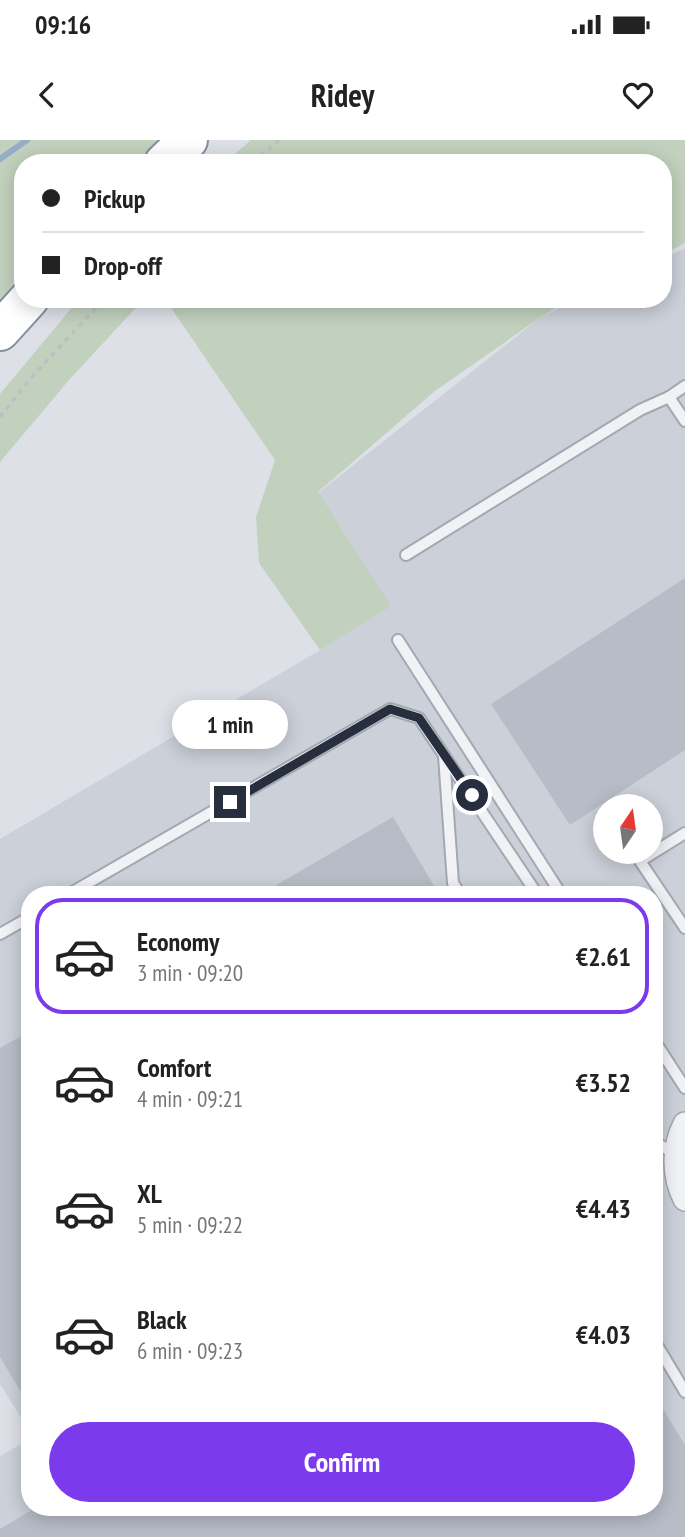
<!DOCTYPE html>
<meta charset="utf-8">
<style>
body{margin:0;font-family:"PT Sans Narrow",sans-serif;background:#f6f6f6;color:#222;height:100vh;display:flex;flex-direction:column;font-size:26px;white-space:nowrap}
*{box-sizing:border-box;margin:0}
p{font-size:23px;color:#767676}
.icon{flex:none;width:38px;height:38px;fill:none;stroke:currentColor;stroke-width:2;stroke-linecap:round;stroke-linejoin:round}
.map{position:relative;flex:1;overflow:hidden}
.panel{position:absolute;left:21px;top:746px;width:642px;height:630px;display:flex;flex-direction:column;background:#fff;border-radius:28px;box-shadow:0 4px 18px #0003}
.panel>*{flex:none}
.banner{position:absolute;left:14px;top:14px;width:658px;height:154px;border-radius:28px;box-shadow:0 4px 18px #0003;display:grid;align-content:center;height:154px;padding:0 28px;background:#fff}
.needle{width:46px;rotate:13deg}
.buttons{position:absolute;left:593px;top:654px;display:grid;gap:14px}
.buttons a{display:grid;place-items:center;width:70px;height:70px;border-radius:50%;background:#fff;box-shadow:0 4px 18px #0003;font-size:35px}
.end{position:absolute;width:32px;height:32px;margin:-16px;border:9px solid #272e3e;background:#fff;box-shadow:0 0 0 4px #fff}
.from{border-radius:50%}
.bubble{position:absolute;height:49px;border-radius:24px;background:#fff;box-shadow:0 4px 18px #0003;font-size:23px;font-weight:600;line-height:49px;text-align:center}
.banner b{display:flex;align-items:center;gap:24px;height:66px;font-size:26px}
.banner b+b{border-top:2px solid #e0e0e0}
.banner i{width:18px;height:18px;background:#222}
ul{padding:12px 0 0;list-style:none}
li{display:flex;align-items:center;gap:21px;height:116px;margin:0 14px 10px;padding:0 14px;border:4px solid transparent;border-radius:28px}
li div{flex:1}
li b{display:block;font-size:26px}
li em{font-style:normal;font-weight:600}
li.on{border-color:#7c3aed}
li>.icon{width:63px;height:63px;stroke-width:1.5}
.primary-button{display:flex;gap:14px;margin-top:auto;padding:14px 28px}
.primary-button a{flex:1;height:80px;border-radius:42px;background:#7c3aed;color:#fff;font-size:28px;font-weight:600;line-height:80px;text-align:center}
.status{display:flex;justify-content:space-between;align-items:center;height:49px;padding:0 35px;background:#fff;direction:ltr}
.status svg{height:19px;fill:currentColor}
header{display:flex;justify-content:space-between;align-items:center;height:91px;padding:0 28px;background:#fff;font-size:32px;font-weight:600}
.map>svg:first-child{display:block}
.built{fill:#cbd0d9;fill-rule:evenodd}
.green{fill:#c2d1be}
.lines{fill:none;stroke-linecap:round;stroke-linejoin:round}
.stream{stroke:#97acc8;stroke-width:6}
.building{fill:#b8bcc7}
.service-casing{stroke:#a3a8b1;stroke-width:14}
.minor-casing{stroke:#a3a8b1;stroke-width:26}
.motorway-casing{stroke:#858d9e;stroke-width:42}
.path{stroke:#bcbfc6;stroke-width:3.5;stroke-dasharray:5 5;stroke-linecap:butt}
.service{stroke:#f0f2f6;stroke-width:10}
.minor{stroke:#f0f2f6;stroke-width:23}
.motorway{stroke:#fff;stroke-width:38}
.route{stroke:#272e3e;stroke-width:9}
</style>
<div class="status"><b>09:16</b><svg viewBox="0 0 49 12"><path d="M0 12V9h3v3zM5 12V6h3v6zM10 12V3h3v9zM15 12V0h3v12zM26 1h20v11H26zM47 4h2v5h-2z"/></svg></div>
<header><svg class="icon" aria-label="back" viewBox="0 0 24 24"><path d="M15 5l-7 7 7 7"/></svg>Ridey<svg class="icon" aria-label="heart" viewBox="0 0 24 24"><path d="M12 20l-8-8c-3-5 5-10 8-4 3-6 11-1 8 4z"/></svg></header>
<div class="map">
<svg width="685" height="1397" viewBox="0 0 685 1397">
<rect width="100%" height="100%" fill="#dde1e7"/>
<!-- built -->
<path class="built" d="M685 108V1397H0V1316L30 1299V1367H654V754H30V1292L0 1244V699L320 510 390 466 318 353 541 177 577 159H663V119ZM606 667H651V712H606Z"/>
<!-- green -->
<g class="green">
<path d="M0 0H168L140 23H23V141L0 168Z"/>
<path d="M251 0H685V103L663 114V23H224Z"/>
<path d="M79 159H144L69 240 0 322V254Z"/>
<path d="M165 159H570L541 177 435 251 318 352 391 466 320 510 259 423 256 377 275 320Z"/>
</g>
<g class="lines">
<!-- stream -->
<path class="stream" d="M0 19 27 0"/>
</g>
<!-- building -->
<g class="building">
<path d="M685 438V610L570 685 491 564Z"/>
<path d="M393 677 439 754H261Z"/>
<path d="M30 891V1267L0 1217V908Z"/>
<path d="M654 1254 685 1305V1397H0V1389L37 1367H654Z"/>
</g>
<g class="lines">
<defs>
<g id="service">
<path d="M685 246 669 257 685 281"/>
<path d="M406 415 640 270 669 257"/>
<path d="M398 500 561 754"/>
<path d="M444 616 453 743 460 754"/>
<path d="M685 693 640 721 685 788"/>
<path d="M69 754 390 569 419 578 537 754"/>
<path d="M0 794 30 777"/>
<path d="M654 900 685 948"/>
<path d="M654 1002 676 1014"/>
<path d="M654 1200 685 1252"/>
</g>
<path id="minor" d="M685 984C673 1007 673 1036 685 1059"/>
<g id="motorway">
<path d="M164 23 188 0"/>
<path d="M0 191 29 159"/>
</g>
</defs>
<!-- service casing -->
<use href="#service" class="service-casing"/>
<!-- minor casing -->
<use href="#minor" class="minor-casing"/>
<!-- motorway casing -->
<use href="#motorway" class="motorway-casing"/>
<!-- path -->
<g class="path">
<path d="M253 23 279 0"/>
<path d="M0 277 30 239 104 159"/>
</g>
<!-- service -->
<use href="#service" class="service"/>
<!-- minor -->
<use href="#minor" class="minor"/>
<!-- motorway -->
<use href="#motorway" class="motorway"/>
</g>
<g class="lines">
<!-- route -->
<path class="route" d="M230 662 390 569 419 578 472 655"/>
</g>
</svg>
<div class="buttons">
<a><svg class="needle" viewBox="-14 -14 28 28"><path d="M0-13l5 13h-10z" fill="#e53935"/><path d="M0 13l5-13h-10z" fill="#767676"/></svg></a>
</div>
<i class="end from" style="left:472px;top:655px"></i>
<i class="end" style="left:230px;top:662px"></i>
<div class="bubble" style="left:172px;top:560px;width:116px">1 min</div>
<div class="banner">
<b><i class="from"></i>Pickup</b>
<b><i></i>Drop-off</b>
</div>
<section class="panel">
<ul>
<li class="on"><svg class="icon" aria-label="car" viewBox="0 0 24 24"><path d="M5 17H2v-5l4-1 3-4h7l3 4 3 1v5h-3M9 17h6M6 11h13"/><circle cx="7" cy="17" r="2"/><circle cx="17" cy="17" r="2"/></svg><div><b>Economy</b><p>3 min · 09:20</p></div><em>€2.61</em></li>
<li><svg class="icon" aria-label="car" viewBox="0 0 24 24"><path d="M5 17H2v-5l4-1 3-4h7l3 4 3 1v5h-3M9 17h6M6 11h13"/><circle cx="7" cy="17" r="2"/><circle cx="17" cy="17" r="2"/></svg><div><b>Comfort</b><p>4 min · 09:21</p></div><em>€3.52</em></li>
<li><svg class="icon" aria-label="car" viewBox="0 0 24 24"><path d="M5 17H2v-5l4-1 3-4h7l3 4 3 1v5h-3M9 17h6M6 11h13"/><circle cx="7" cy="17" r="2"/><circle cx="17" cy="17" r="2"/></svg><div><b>XL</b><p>5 min · 09:22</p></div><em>€4.43</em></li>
<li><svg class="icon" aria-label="car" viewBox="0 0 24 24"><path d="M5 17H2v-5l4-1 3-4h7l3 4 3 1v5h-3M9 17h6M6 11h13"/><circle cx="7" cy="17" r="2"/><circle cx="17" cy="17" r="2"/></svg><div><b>Black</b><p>6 min · 09:23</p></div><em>€4.03</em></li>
</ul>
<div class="primary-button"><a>Confirm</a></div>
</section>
</div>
